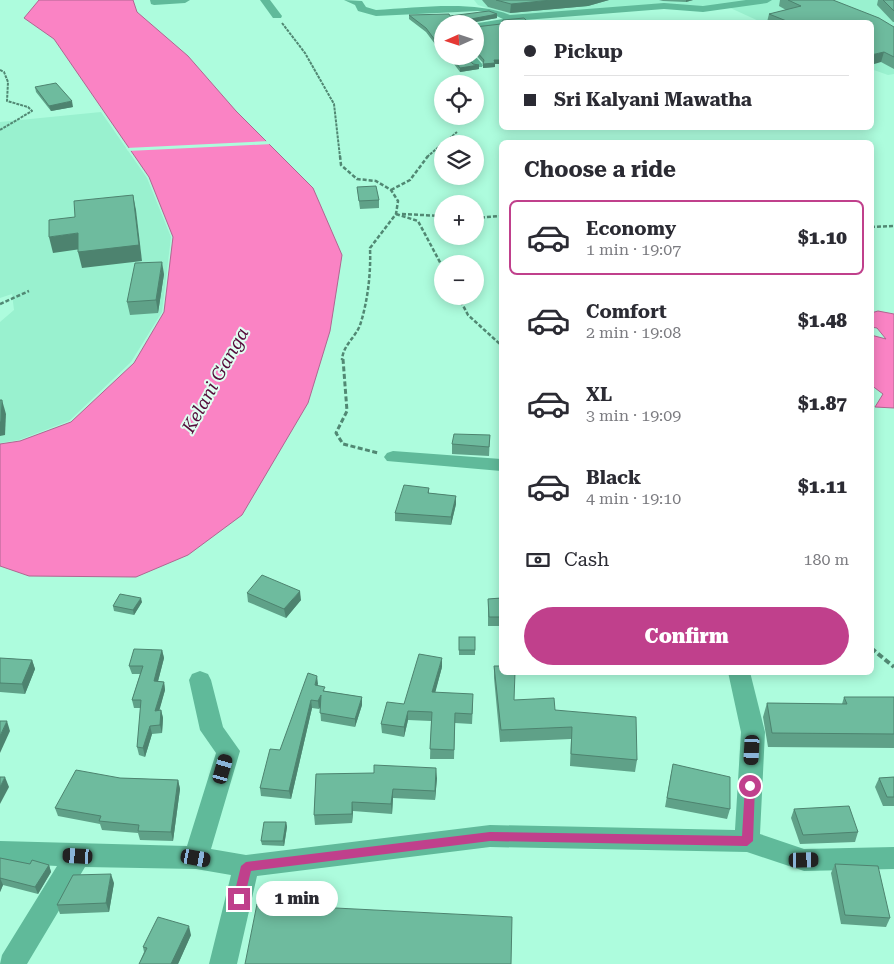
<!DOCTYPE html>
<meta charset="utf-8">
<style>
body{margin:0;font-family:"Roboto Serif",serif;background:#f7f7f7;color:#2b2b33;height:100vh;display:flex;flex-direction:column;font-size:19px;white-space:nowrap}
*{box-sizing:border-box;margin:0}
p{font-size:16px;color:#7c7c81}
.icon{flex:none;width:28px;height:28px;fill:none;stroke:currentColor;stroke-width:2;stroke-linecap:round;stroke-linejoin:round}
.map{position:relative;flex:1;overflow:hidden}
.drawer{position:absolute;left:499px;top:140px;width:375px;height:535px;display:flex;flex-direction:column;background:#fff;border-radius:8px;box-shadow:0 2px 12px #0003}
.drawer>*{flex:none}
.hud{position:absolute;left:499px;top:20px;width:375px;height:110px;border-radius:8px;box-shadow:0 2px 12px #0003;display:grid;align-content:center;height:110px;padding:0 25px;background:#fff}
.needle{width:32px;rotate:267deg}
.controls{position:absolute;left:434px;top:15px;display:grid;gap:10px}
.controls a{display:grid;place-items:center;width:50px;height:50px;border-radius:50%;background:#fff;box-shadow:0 2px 12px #0003;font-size:25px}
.end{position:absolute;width:22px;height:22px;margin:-11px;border:6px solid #c0408c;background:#fff;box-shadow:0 0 0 2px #fff}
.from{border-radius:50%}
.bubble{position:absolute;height:35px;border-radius:18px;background:#fff;box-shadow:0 2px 12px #0003;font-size:16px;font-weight:800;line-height:35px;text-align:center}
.car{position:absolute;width:15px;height:30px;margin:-15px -8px;border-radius:6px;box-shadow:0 0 4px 1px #0007;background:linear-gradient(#222 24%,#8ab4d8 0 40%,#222 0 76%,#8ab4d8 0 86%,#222 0)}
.hud b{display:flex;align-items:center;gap:18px;height:48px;font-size:19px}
.hud b+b{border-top:1px solid #e1e1e2}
.hud i{width:12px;height:12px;background:#2b2b33}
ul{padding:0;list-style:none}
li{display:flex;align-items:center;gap:15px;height:75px;margin:0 10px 8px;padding:0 15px;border:2px solid transparent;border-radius:8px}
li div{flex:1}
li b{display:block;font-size:19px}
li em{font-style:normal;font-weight:800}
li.on{border-color:#c0408c}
li>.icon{width:45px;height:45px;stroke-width:1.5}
h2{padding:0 25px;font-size:22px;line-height:60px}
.pay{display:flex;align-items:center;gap:12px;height:55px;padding:0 25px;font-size:19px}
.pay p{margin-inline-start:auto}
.action{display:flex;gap:10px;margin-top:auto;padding:10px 25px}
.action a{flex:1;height:58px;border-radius:30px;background:#c0408c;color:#fff;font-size:20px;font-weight:800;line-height:58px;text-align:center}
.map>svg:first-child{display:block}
.built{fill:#99f1cf}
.water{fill:#fa83c4;stroke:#b06691}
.pier{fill:#adfcdd}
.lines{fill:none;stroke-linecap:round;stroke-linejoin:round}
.path-far3{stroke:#518873;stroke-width:2;stroke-dasharray:3 1;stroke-linecap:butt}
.path-far2{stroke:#518873;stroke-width:2.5;stroke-dasharray:4 2;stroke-linecap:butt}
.path-far1{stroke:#518873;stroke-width:3;stroke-dasharray:5 2.5;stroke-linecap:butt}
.path{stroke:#518873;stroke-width:4;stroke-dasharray:6 3;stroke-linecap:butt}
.minor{fill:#60ba9a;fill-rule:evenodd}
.wall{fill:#5fa188}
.shaded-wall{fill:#4d836f}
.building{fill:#6ebb9e;stroke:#4d836f}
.route{fill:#c0408c}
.labels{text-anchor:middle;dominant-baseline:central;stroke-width:4;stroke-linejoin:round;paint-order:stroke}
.water-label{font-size:18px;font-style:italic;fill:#540a39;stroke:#e0fef1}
</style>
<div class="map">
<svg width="894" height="964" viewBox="0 0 894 964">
<rect width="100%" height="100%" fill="#adfcdd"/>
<!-- built -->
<g class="built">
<path d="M474 0H758L724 5 515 17 478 5Z"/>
<path d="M771 0H894V74L888 75 871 69V22H761L726 6Z"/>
<path d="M101 112 147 178 171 237 162 312 131 362 69 421 19 440 0 443V322L14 310 12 294 0 298V122Z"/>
</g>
<!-- water -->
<g class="water">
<path d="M39 0H133L137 12 188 56 236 111 313 188 342 255 330 331 308 403 242 515 188 555 136 577 29 576 0 566V444L20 441 71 422 134 363 164 312 173 237 149 177 54 39 24 18Z"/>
<path d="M878 311 894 314V408L875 407 883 394 871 385V335L886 339 877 328 871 327V313Z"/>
</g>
<!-- pier -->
<path class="pier" d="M269 141 272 144 128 151 126 148Z"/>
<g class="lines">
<!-- path-far3 -->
<g class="path-far3">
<path d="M282 23 305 53 334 104 340 157"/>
<path d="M0 70 4 72 8 82 7 101 28 107 32 111 0 130"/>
<path d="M443 144 457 132"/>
<path d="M427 157 442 144"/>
</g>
<!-- path-far2 -->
<g class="path-far2">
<path d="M340 156 341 165 357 179 376 181 391 190 398 201 396 214 370 248C371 272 368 299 361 322 357 337 343 344 342 360"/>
<path d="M391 190 410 180 428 156"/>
<path d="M396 214 418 221 442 266"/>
<path d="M402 214 442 216"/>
<path d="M475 218 501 216"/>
<path d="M871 227 894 226"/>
<path d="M458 296 468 315 501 345"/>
<path d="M0 304 29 291"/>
</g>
<!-- path-far1 -->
<path class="path-far1" d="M343 359 347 411 336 433 343 444 378 453"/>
<!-- path -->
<path class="path" d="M871 648 894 667"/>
<!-- minor -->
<g class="minor">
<path d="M150 0H190L185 3 154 5 151 4Z"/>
<path d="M260 0H270L282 16 281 18H273Z"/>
<path d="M344 0 362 1 366 7 376 10C418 8 473 0 510 15L664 3 703 6 746 0H772L767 3 703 12 664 9 512 21 501 22V26L475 29V24H472L503 19 490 13 478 11 376 16 358 11 355 5Z"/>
<path d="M463 56H475L483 65 482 67H474Z"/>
<path d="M393 451 501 459V471L387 461 384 457 387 453Z"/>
<path d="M200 671 208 674 211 680 223 727 240 751 211 849 246 855 490 825 735 830 741 732 728 672H750L765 732 760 834 804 849 894 847V869L804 871 747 852 490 847 257 876 237 964H209L231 875 196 869 85 867 27 964H0L2 955 57 866 0 863V841L187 846 216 753 200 730 189 680 192 674Z"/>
</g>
</g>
<!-- wall -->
<g class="wall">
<path d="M482 0H609L588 6 510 13 488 7Z"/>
<path d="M659 0H693L686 2 663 1Z"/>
<path d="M780 0H833L894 27V69L881 62 871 22H767L769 14 786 10 779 6Z"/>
<path d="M878 0H894V22H893L877 5Z"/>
<path d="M497 14V18L473 22 442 24V49L438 44H435L426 32 409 19V15L450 16Z"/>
<path d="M475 27 495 64V67L483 68V63L476 55H475Z"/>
<path d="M448 56H466L473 64 479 65V69L460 72Z"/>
<path d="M35 87 73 107 51 111 36 92Z"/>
<path d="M357 187 379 200V208L360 209Z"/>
<path d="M164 274 158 313 130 315 127 302Z"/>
<path d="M490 435 489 456 452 454V444Z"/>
<path d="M429 488V493L456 496V504L451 525 395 521V513Z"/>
<path d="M247 593 301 600 286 618 248 602Z"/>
<path d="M501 598V626H488V599Z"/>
<path d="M142 602 134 615 114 611 113 606Z"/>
<rect x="459" y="637" width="16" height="18"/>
<path d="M162 650 164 658 158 681 164 682 165 690 159 710H161L163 718 162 733 152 734 145 757 139 755 137 747 141 708H134L132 700 140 674H132L129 666Z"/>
<path d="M0 658 32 660 35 669 25 694 0 692Z"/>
<path d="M494 666 514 700 555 710 637 760 635 772 570 766 571 739 500 742 494 678Z"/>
<path d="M442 667 435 692 473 704 472 724 455 723 454 759H430L431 721 408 720 404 737 382 733 381 724 404 704Z"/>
<path d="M318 684 317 686 325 691 362 697V705L355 727 321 721 320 707 319 709 312 708 291 799 261 796 260 788 280 750Z"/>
<path d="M844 697H894V748L768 747 763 717 767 703 842 704Z"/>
<path d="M316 774 437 778 435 800 393 798 392 814 353 811 352 823 315 825 314 815Z"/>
<path d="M671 774 730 809 727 819 665 807Z"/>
<path d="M894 777V806H883L875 787 879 778Z"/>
<path d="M120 778 178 780 180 789 173 841 140 840 138 833 102 830 100 824 58 816 55 808Z"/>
<path d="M794 809 858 832 855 842 800 844 791 818Z"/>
<path d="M286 822 287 827 284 846 262 845 261 841Z"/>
<path d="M0 858 30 864 49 865 51 872 38 894 3 885 0 892Z"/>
<path d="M835 864 890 918 886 927 841 924 831 873Z"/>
<path d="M114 883 109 912 60 914 57 905Z"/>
<path d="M191 935 178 964H139L144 952 143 947Z"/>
</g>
<!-- shaded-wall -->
<g class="shaded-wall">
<path d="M552 0H609L588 6 510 13 511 4Z"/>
<path d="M686 0H693L686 2Z"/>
<path d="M497 14V18L471 23V19Z"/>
<rect x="435" y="40" width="3" height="4"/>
<path d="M884 52 881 62 871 65V55Z"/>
<path d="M494 60H501V64H495V67L483 68V64Z"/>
<path d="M479 65V69L460 72V68Z"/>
<path d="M72 101 73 107 51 111 49 106Z"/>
<path d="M133 195 136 210 142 261 82 268 78 252Z"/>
<path d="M78 233 81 249 53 253 49 237Z"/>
<path d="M162 262 164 274 158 313 156 300Z"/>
<path d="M2 400 6 414 5 435 0 436V422Z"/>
<path d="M456 496V504L451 525V517Z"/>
<path d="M300 591 301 600 286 618 284 609Z"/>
<path d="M141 598 142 602 134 615 133 610Z"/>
<path d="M162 650 164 658 156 689 154 681Z"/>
<path d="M442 658V667L433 701 432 692Z"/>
<path d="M32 660 35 669 25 694 22 684Z"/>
<path d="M317 676 318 684 315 693V685Z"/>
<path d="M164 682 165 690 157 719 155 711Z"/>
<path d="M321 695 322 704 319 709 318 701Z"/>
<path d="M362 697V705L355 727V719Z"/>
<path d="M311 700 312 708 291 799 289 791Z"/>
<path d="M161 710 163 718 162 733 160 725Z"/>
<path d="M408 711V720L404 737V727Z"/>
<path d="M7 721 10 731 0 753V736Z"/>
<path d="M150 726 152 734 145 757 143 748Z"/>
<path d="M436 768 437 778 435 800V791Z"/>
<path d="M5 777 9 787 0 804V787Z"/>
<path d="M178 780 180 789 173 841 171 832Z"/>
<path d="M393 789V798L392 814 391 804Z"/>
<path d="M352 802 353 811 352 823Z"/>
<path d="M286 822 287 827 284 846 283 841Z"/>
<path d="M49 865 51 872 38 894 35 887Z"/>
<path d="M111 874 114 883 109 912 106 903Z"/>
<path d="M0 878 3 885 0 892Z"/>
<path d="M189 926 191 935 178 964H171Z"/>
</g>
<!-- building -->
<g class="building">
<path d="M496 0H552L511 4Z"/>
<path d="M788 0H833L879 18 894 27V57L884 52 871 55V22H789L769 14 801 6Z"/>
<path d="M883 0H894V11Z"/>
<path d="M489 11 497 14 471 19 473 24H442V45L438 40H435L426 28 409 15 449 14 450 16Z"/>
<path d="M524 18 528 22H502L503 20Z"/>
<path d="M501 24V60H494L495 63 483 64 484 60 476 51H475V27Z"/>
<path d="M451 56H466L473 64 479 65 460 68Z"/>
<path d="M56 83 72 101 49 106 35 87Z"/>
<path d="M376 186 379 200 359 201 357 187Z"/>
<path d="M133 195 139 245 78 252V233L49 237V220L75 217 74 201Z"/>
<path d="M162 262 156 300 127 302 135 263Z"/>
<path d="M0 400H2L1 422H0Z"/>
<path d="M454 434 490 435 489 447 452 444Z"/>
<path d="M404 485 429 488 428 493 456 496 451 517 395 513Z"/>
<path d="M262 575 300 591 284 609 247 593Z"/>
<path d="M120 594 141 598 133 610 113 606Z"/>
<path d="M501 598V617H489L488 599Z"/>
<rect x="459" y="637" width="16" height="13"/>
<path d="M134 649 162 650 154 681 164 682 155 711 161 710 160 725 150 726 143 748 137 747 141 700H132L143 666H129Z"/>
<path d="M419 654 442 658 432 692 473 694 472 714 455 713 454 750 430 749 432 712 408 711 404 727 381 724 387 702 404 704Z"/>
<path d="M0 658 32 660 22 684 0 683Z"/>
<path d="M494 666H501V672H515L514 700 554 698 555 710 636 717 637 760 571 754 572 727 501 730Z"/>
<path d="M308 673 317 676 315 685 325 687 323 691 362 697 355 719 320 713 321 695 318 701 311 700 289 791 260 788 270 749 280 750Z"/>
<path d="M844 697H894V734L772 733 767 703 847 704Z"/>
<path d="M0 721H7L0 736Z"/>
<path d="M673 764 730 777V809L667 798Z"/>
<path d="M374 765 436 768 435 791 393 789 391 804 352 802V814L314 815 316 774 374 773Z"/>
<path d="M76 770 120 778 178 780 171 832 138 831 139 825 99 821 101 816 55 808Z"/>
<path d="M0 777H5L0 787Z"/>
<path d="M894 777V797H887L879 778Z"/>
<path d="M849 806 858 832 803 835 794 809Z"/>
<path d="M264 822H286L283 841H261Z"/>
<path d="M0 858 30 864 32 860 49 865 35 887 0 878V879Z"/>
<path d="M835 864 878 866 890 918 845 915Z"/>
<path d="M111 874 106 903 57 905 73 875Z"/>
<path d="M257 904 512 917 511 964H245Z"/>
<path d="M158 917 189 926 171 964H139L147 948 143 947Z"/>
</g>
<!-- route -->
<path class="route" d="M750 782 755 786 753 841 747 846 490 841 251 871 243 903H235L233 899 241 866 246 862 490 832 742 836 745 786Z"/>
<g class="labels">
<!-- water labels -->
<g class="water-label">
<text transform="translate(215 380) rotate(-61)">Kelani Ganga</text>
</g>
</g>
</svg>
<div class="controls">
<a><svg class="needle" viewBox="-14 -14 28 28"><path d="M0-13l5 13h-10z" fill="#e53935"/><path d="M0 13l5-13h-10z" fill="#7c7c81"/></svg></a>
<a><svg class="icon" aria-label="locate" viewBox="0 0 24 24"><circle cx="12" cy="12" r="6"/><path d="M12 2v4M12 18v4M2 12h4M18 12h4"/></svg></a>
<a><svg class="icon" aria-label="layers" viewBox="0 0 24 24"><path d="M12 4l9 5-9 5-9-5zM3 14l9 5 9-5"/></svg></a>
<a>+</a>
<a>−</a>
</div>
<i class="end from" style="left:750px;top:786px"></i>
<i class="end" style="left:239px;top:899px"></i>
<div class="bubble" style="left:256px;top:881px;width:82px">1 min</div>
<i class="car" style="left:752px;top:750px;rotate:183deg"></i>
<i class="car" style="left:223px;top:769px;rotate:16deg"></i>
<i class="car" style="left:78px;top:856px;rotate:273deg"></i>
<i class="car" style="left:196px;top:858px;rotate:100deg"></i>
<i class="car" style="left:804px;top:860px;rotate:89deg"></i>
<div class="hud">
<b><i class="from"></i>Pickup</b>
<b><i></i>Sri Kalyani Mawatha</b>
</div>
<section class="drawer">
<h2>Choose a ride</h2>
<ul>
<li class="on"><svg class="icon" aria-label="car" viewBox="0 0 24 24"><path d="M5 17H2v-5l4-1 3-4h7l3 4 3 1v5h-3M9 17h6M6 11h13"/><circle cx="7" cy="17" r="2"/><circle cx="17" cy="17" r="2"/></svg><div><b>Economy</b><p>1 min · 19:07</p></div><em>$1.10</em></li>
<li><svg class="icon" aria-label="car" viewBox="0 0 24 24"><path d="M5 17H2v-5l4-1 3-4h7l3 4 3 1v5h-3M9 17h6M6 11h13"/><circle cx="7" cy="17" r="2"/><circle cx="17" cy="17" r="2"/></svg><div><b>Comfort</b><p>2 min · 19:08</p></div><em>$1.48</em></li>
<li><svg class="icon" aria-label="car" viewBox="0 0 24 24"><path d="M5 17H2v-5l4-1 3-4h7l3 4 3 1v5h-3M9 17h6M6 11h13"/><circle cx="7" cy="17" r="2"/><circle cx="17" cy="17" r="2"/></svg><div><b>XL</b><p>3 min · 19:09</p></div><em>$1.87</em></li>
<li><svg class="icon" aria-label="car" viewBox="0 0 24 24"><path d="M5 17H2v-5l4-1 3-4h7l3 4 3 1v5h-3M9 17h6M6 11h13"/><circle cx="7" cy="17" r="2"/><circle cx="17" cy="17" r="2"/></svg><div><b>Black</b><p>4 min · 19:10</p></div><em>$1.11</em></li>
</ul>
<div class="pay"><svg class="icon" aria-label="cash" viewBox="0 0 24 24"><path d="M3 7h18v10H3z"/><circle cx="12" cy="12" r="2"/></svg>Cash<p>180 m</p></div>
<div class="action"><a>Confirm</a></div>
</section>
</div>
